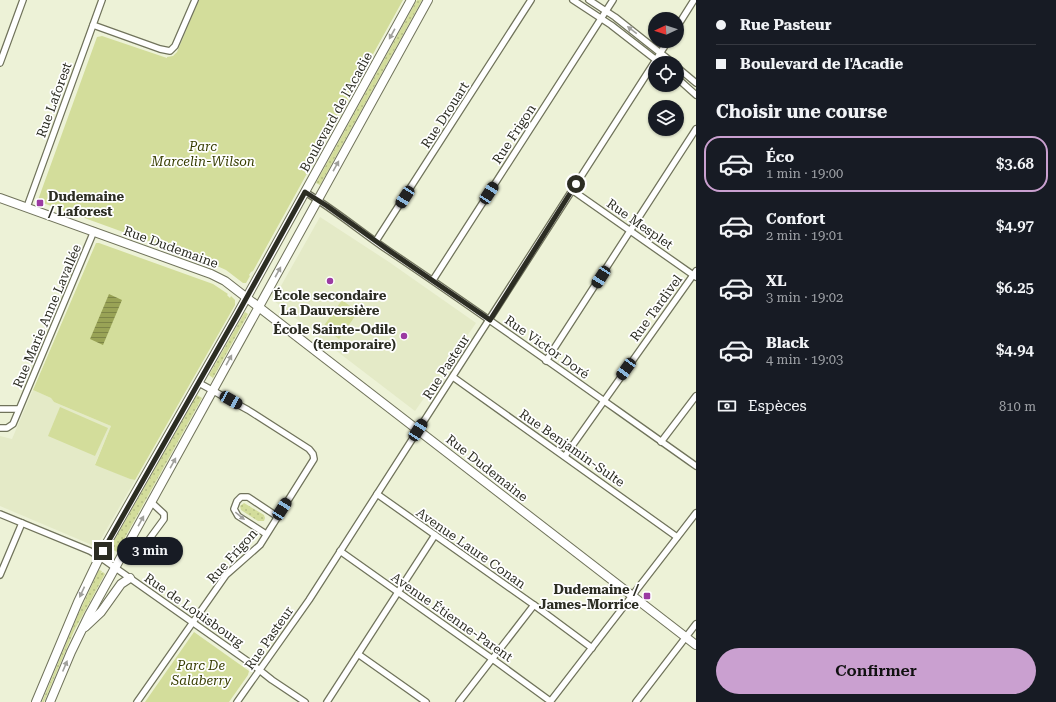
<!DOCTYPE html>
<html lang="fr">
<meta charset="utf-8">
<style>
body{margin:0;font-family:"Roboto Serif",serif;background:#20242c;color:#f1f3f6;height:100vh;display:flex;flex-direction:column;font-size:15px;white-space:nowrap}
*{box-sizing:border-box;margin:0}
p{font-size:13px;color:#9ea1a6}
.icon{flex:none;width:22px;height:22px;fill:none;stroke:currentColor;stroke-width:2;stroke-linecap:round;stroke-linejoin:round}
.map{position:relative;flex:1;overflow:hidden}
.sheet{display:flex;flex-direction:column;background:#171b24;width:360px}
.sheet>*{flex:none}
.guide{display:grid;align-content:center;height:88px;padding:0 20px;background:#171b24}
.needle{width:26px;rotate:266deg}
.tools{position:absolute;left:648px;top:12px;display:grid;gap:8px}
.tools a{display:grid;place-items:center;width:36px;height:36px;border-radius:50%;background:#171b24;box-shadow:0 1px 3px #0004;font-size:20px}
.end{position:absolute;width:18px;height:18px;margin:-9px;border:5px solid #2c2d23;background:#fff;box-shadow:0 0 0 2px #fff}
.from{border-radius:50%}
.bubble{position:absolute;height:28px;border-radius:14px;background:#171b24;box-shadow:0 1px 3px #0004;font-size:13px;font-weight:600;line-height:28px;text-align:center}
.car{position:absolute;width:12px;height:24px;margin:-12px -6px;border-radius:5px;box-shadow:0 0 3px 1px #0007;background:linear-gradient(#222 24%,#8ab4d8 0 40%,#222 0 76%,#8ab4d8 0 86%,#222 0)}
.guide b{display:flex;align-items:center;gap:14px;height:38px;font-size:15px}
.guide b+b{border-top:1px solid #363941}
.guide i{width:10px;height:10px;background:#f1f3f6}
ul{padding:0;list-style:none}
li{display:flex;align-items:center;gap:12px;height:56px;margin:0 8px 6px;padding:0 12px;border:2px solid transparent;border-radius:16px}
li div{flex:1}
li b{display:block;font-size:15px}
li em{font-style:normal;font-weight:600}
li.on{border-color:#caa0d0}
li>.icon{width:36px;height:36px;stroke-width:1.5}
h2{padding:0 20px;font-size:18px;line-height:48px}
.pay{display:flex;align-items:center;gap:10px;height:44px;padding:0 20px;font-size:15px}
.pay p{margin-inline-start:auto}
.button{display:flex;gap:8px;margin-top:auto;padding:8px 20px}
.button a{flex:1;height:46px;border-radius:24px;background:#caa0d0;color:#111;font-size:16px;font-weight:600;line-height:46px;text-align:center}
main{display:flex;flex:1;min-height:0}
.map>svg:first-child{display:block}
.built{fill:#e4eac7}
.grass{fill:url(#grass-dots)}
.park{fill:#d3dd9b}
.water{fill:url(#water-rules)}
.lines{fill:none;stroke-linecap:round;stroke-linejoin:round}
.street-casing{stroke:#70735b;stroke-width:8}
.secondary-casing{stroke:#70735b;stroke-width:10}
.street{stroke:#fff;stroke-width:5.5}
.secondary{stroke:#fff;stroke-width:8}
.oneway{fill:#a0a09c}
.route{stroke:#2c2d23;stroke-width:5}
.poi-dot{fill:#9b3aa2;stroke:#fff;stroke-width:1.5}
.labels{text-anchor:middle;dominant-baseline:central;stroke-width:3.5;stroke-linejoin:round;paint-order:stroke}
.street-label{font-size:13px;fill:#2c2d23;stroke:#fff}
.park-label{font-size:13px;font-style:italic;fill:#373d00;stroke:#fff}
.poi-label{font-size:13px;font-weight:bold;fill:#2c2d23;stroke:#fff;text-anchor:end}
</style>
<main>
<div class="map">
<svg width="696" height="702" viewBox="0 0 696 702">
<defs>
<pattern id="grass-dots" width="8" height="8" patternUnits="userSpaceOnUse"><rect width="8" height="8" fill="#d3dd9b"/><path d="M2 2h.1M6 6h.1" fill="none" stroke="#b5be85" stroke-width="1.8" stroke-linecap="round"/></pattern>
<pattern id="water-rules" width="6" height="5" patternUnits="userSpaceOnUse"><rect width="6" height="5" fill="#99a356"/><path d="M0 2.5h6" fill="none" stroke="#7d8547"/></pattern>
</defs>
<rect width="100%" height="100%" fill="#edf2d7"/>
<!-- built -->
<g class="built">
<path d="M320 217 389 262 476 323 415 411 334 349 273 300Z"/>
<path d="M33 390 51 398 54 402 111 426 95 464 130 479 135 480 98 544 92 545 0 506V436L12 439Z"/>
</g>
<!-- grass -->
<g class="grass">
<path d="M417 0H422L320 185 316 183Z"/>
<path d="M245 312 248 314 213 378 209 375Z"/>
<path d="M197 395 202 398 117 552 110 548Z"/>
<path d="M244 503 264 515 265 518 264 521H258L241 510 240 506Z"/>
<path d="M99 570 102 571 101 573 103 572 105 574 74 631 44 702H42L78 615Z"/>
</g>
<!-- park -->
<g class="park">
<path d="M199 0H403L253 271 251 272 249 275 250 276 246 283H243L226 270 217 266 43 203 44 200 41 198 39 202 38 200 97 37 102 36 167 58V57L173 56 177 52Z"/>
<path d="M96 243H99L213 284 228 294 227 295 230 298 231 296 235 300V305L135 480 130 479 95 465 111 426 54 402 51 398 33 390Z"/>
<path d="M342 300 358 312 339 339 323 327Z"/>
<path d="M60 407 108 428 95 456 48 436Z"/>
<path d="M194 632 249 671 248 675 229 702H145Z"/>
</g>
<!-- water -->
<path class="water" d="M109 294 122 300 103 345 90 339Z"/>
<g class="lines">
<defs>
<g id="street">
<path d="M573 0 611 25 660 63"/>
<path d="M589 0 615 17 673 63"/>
<path d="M93 25 160 49 170 51 175 46 195 0"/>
<path d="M677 27 694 0"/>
<path d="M0 63 23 0"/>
<path d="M677 67 696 83"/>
<path d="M677 78 696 95"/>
<path d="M572 190 696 277"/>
<path d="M305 192C335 210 361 232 389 251 493 321 594 394 696 466"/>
<path d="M27 207 102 0"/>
<path d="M376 241 531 0"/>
<path d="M433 280 613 0"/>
<path d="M546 361 696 129"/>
<path d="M453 377 677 537"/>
<path d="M0 409H18"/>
<path d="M0 428H7L13 424 94 231"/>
<path d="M661 442 696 396"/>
<path d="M565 456 696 271"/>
<path d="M377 494 534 605 592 648"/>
<path d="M0 514 90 551 100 557 253 665 272 680 305 702"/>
<path d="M266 534 238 516 234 509 237 501 241 497H248L278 517"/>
<path d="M126 548 135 551 142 549 164 519V514L151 502"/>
<path d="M340 551 498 663 550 701"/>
<path d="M0 575 22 523"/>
<path d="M358 654 426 702"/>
<path d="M137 702 226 575 260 545 314 459 313 454 309 449 248 410 199 383"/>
<path d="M237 702 309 600 668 41"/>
<path d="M327 702 435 535"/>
<path d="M459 702 534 605"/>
<path d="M550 702 696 513"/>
<path d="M636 702 696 624"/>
</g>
<g id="secondary">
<path d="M0 198 211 274 225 281 696 645"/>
<path d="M85 627 101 612 121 584 130 578"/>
<path d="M36 702 78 602 104 548 237 315 411 0"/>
<path d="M50 702 71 652 89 615 428 0"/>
</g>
</defs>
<!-- street casing -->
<use href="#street" class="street-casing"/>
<!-- secondary casing -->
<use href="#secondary" class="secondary-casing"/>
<!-- street -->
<use href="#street" class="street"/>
<!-- secondary -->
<use href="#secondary" class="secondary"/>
</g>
<!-- one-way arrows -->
<defs><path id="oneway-solid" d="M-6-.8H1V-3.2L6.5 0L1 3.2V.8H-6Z"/></defs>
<g class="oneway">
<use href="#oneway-solid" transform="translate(632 30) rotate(-143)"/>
<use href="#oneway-solid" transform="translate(392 34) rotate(119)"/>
<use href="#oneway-solid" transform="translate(336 166) rotate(-61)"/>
<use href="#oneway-solid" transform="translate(278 272) rotate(-61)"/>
<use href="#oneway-solid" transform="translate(229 360) rotate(-61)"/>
<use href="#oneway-solid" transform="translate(173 463) rotate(-61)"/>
<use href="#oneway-solid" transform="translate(240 516) rotate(39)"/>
<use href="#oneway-solid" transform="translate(141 521) rotate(-61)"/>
<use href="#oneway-solid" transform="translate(82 592) rotate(115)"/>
<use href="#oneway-solid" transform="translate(65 666) rotate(-67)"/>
</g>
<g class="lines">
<!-- route -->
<path class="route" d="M103 551 237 315 305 192 327 206 391 252 490 320 576 184"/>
</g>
<!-- markers -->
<g class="poi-dot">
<rect x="36" y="199" width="8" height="8" rx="2"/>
<circle cx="330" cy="281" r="4"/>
<circle cx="404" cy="336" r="4"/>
<rect x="643" y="592" width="8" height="8" rx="2"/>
</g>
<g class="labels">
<!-- street labels -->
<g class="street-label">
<text transform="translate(54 100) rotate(-70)">Rue Laforest</text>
<text transform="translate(336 112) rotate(-61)">Boulevard de l'Acadie</text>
<text transform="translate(445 115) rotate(-57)">Rue Drouart</text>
<text transform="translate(514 134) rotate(-57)">Rue Frigon</text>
<text transform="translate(640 224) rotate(35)">Rue Mesplet</text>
<text transform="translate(171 247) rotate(20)">Rue Dudemaine</text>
<text transform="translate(656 308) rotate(-54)">Rue Tardivel</text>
<text transform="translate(47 316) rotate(-67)">Rue Marie Anne Lavallée</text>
<text transform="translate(547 347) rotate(35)">Rue Victor Doré</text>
<text transform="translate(446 367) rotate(-57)">Rue Pasteur</text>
<text transform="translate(572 448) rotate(35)">Rue Benjamin-Sulte</text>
<text transform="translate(487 468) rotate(38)">Rue Dudemaine</text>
<text transform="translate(471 548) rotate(35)">Avenue Laure Conan</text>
<text transform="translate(232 556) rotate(-48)">Rue Frigon</text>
<text transform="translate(194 610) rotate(35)">Rue de Louisbourg</text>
<text transform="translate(452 617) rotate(35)">Avenue Étienne-Parent</text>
<text transform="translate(269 638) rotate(-55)">Rue Pasteur</text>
</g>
<!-- park labels -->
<g class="park-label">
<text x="203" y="146">Parc<tspan x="203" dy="15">Marcelin-Wilson</tspan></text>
<text x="201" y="665">Parc De<tspan x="201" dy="15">Salaberry</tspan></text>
</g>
<!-- poi labels -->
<g class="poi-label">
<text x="48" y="196" text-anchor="start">Dudemaine<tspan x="48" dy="15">/ Laforest</tspan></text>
<text x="330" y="295" text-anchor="middle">École secondaire<tspan x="330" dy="15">La Dauversière</tspan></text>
<text x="396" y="329">École Sainte-Odile<tspan x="396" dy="15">(temporaire)</tspan></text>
<text x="639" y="589">Dudemaine /<tspan x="639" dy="15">James-Morrice</tspan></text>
</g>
</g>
</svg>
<div class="tools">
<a><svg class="needle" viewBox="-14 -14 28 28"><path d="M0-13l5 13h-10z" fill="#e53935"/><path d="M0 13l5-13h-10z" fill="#9ea1a6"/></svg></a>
<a><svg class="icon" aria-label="locate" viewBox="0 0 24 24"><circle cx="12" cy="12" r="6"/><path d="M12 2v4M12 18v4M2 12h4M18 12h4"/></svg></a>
<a><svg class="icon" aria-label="layers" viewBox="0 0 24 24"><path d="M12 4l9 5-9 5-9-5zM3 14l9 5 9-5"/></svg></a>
</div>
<i class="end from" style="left:576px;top:184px"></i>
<i class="end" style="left:103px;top:551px"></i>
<div class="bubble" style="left:117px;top:537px;width:66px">3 min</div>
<i class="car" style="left:489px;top:193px;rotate:33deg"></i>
<i class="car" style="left:405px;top:197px;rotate:213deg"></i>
<i class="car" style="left:601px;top:277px;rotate:213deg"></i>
<i class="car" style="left:626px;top:369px;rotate:216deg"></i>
<i class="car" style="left:231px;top:400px;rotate:119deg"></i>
<i class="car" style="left:418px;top:430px;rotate:33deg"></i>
<i class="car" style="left:282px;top:509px;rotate:33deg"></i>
</div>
<section class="sheet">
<div class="guide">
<b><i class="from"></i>Rue Pasteur</b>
<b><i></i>Boulevard de l'Acadie</b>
</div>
<h2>Choisir une course</h2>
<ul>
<li class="on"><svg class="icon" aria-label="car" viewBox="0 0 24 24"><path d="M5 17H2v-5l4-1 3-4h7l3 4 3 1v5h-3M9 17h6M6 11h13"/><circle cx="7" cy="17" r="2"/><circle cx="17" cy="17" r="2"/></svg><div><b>Éco</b><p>1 min · 19:00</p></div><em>$3.68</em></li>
<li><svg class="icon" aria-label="car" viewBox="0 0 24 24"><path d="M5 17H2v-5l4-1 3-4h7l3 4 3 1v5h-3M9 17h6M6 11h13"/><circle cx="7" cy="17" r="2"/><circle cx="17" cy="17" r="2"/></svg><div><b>Confort</b><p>2 min · 19:01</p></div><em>$4.97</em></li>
<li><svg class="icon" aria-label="car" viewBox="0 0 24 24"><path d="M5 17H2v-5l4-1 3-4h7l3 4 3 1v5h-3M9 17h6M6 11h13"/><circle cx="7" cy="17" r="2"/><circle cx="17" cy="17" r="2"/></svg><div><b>XL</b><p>3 min · 19:02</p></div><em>$6.25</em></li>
<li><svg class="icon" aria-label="car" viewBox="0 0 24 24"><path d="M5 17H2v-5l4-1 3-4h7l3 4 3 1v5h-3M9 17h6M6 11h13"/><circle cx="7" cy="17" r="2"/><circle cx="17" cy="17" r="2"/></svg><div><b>Black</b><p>4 min · 19:03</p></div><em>$4.94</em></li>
</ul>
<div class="pay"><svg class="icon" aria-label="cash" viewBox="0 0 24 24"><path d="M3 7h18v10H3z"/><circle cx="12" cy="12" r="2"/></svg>Espèces<p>810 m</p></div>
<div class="button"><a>Confirmer</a></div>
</section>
</main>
